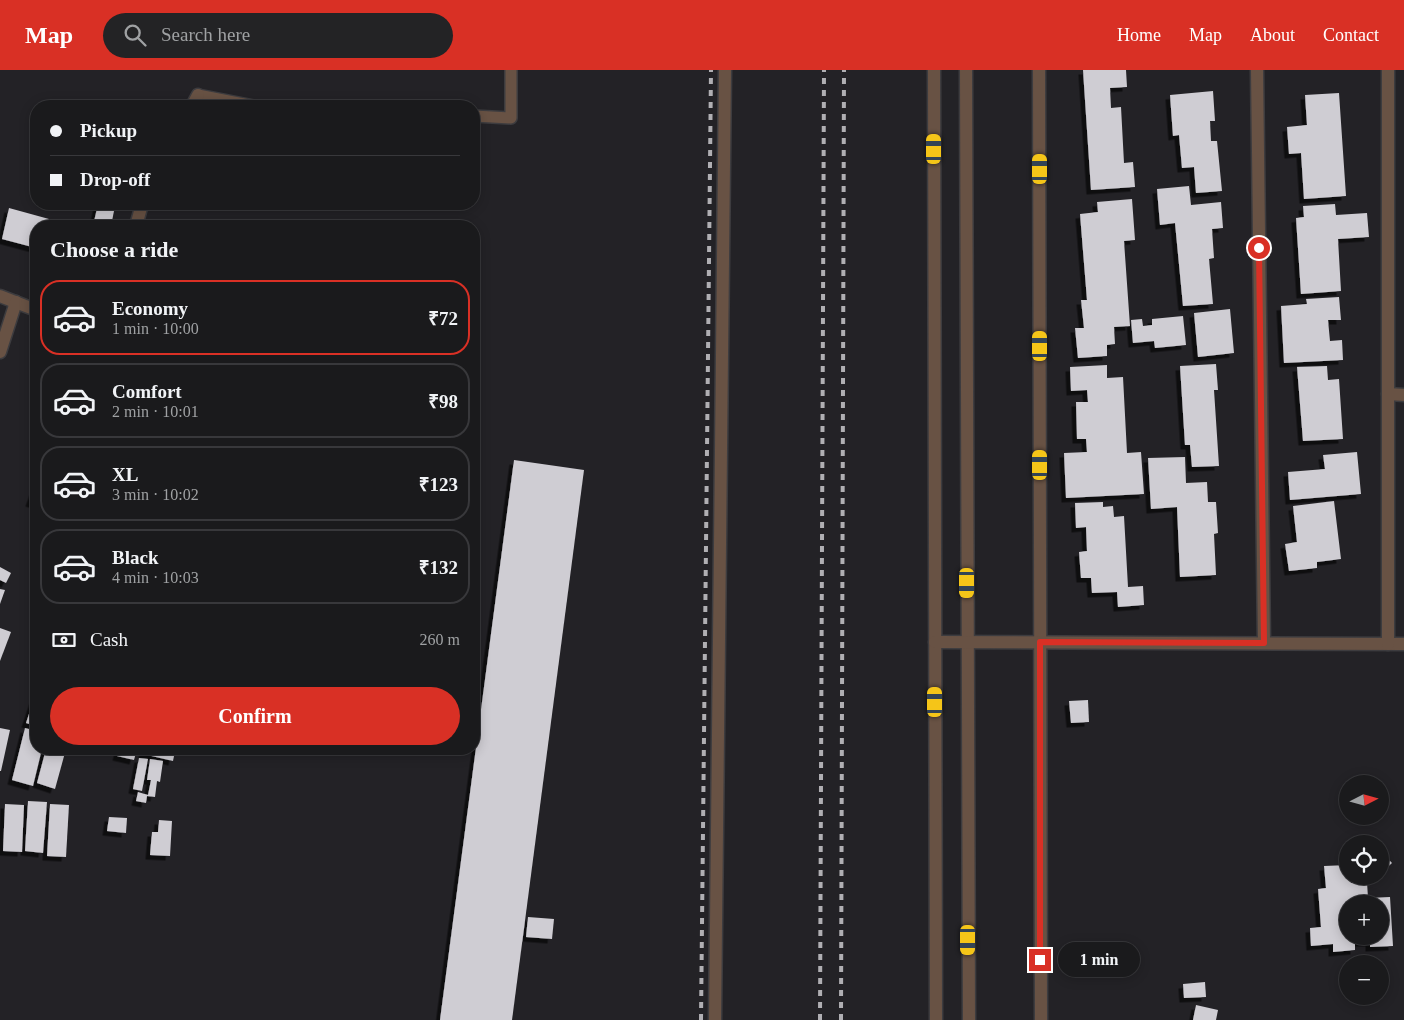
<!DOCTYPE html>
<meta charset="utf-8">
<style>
body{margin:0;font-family:"Times New Roman",serif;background:#232325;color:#f1f3f6;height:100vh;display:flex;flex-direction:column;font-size:19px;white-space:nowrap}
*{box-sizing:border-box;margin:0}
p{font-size:16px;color:#9fa1a3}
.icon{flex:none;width:28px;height:28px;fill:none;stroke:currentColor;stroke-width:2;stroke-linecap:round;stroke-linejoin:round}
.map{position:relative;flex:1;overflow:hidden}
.sheet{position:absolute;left:30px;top:150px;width:450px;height:535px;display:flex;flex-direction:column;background:#1a1a1c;border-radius:20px;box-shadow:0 2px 12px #0003,0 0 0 1px #38383b}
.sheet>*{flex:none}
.hud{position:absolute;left:30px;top:30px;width:450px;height:110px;border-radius:20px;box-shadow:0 2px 12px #0003,0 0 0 1px #38383b;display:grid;align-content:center;height:110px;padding:0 20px;background:#1a1a1c}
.needle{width:32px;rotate:84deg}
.controls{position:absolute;left:1339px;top:705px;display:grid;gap:10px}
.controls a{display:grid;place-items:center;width:50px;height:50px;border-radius:50%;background:#1a1a1c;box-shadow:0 2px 12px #0003,0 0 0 1px #38383b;font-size:25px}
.end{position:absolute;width:22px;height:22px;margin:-11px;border:6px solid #d93025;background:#fff;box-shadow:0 0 0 2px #fff}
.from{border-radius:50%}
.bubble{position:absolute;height:35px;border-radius:18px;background:#1a1a1c;box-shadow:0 2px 12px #0003,0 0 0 1px #38383b;font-size:16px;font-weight:700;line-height:35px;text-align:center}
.car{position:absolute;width:15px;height:30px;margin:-15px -8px;border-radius:6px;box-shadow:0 0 4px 1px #0007;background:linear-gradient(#f5c518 24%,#345 0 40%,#f5c518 0 76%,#345 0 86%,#f5c518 0)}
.hud b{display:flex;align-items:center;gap:18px;height:48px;font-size:19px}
.hud b+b{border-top:1px solid #38383b}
.hud i{width:12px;height:12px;background:#f1f3f6}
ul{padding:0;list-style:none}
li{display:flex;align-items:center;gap:15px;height:75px;margin:0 10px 8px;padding:0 10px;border:2px solid #38383b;border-radius:20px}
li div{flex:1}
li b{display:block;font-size:19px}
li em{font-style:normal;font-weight:700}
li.on{border-color:#d93025}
li>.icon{width:45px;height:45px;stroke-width:1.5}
h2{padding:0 20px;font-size:22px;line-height:60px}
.pay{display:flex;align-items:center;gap:12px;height:55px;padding:0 20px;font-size:19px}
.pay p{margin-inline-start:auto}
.cta{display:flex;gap:10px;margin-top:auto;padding:10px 20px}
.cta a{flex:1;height:58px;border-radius:30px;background:#d93025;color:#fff;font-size:20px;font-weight:700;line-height:58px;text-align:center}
header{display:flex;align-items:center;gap:30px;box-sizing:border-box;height:70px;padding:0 25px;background:#d93025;color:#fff}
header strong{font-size:24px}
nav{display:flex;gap:28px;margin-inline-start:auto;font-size:18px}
.search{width:350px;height:45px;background:#232325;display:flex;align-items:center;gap:12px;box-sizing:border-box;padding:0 18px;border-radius:28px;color:#9fa1a3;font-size:19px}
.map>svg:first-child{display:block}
.building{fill:#cfcdd3;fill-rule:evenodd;filter:url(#shadow)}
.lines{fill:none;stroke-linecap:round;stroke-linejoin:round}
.lane-casing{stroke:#3d3c3f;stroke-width:14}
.street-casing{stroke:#3d3c3f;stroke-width:15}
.lane{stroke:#685244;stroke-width:11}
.street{stroke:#685244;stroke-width:12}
.rail{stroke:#b0afb3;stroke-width:4;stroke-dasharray:6 6;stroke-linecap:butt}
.route{stroke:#d93025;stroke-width:6}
</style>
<header>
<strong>Map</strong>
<div class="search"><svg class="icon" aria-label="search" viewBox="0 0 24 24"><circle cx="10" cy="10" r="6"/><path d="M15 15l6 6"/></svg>Search here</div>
<nav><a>Home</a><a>Map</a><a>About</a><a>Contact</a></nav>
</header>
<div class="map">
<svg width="1404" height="950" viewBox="0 0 1404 950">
<defs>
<filter id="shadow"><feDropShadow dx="-4.5" dy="4.5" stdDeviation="0" flood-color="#0009"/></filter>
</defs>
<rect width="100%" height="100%" fill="#232226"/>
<!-- building -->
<g class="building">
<path d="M1083 0H1126L1127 17 1110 18 1111 38 1121 37 1124 93 1133 92 1135 117 1091 120Z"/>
<path d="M1213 21 1215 51H1210L1211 71H1217L1222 121 1196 123 1194 97 1182 98 1179 65 1173 66 1170 25Z"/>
<path d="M1339 23 1346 126 1304 129 1301 83 1289 84 1287 57 1307 55 1305 25Z"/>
<path d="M1189 116 1191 135 1221 132 1223 158 1212 159 1214 188 1209 189 1213 234 1183 236 1175 153 1160 155 1157 119Z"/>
<path d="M1132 129 1135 170 1124 171 1130 256 1114 257 1115 274 1107 275V286L1078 288 1075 258H1084L1081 230H1087L1080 144 1098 142 1097 132Z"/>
<path d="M98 134 115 136 111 156H93Z"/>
<path d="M1335 134 1336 145 1367 143 1369 167 1338 169 1341 221 1301 224 1296 148 1304 147 1303 136Z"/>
<path d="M9 138 49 149 47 156H36V178L2 169Z"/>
<path d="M1339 227 1341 250H1328L1330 271 1342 270 1343 290 1284 293 1281 236 1307 234 1306 229Z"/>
<path d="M1230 239 1234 283 1198 287 1194 243Z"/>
<path d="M1183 246 1186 275 1155 278 1154 271 1133 273 1131 250 1142 249 1143 256 1152 255V249Z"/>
<path d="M1216 294 1218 320H1214L1219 396 1192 397 1190 375H1185L1180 296Z"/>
<path d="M1107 295V308L1123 307 1127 383 1141 382 1144 424 1066 428 1064 383 1087 382 1086 369H1077L1076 332H1088L1087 320 1071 321 1070 297Z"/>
<path d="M1327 296 1328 310 1339 309 1343 369 1303 371 1297 297Z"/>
<path d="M1357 382 1361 424 1290 430 1288 402 1325 399 1323 385Z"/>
<path d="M1185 387 1186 413 1207 412 1208 432H1216L1218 463 1214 464 1216 505 1180 507 1177 437 1151 439 1148 388Z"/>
<path d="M514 390 584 400 512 950H440Z"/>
<path d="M36 415V434L30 432Z"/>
<path d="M1334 431 1341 489 1317 492V498L1289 501 1285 474 1297 472 1293 436Z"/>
<path d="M1103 432V437L1113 436 1114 447 1124 446 1128 517 1143 516 1144 535 1118 537 1117 522 1092 523 1091 508H1081L1079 482 1087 481 1086 457 1076 458 1075 433Z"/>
<path d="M0 497 11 503 6 513 0 510Z"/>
<path d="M0 519 5 520 0 534Z"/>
<path d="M0 558 11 562 0 591Z"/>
<path d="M36 623V656L26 653Z"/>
<path d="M1088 630 1089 652 1071 653 1069 631Z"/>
<path d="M0 658 10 660 1 701H0Z"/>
<path d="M25 658 36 661V679H42L33 716 12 710Z"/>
<path d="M46 679H66L55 719 37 713Z"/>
<path d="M119 679H137L134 690 117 686Z"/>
<path d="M144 679H165L175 681 173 691 143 684Z"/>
<path d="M139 688 148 689 142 721 133 719Z"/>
<path d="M150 689 163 691 160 712 157 711 155 727 147 726 146 733 136 731 138 722 148 725 151 710H147Z"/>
<path d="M28 731 47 732 43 783 25 781Z"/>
<path d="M5 734 24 735 22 782 3 781Z"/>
<path d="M50 734 69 735 66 787 47 786Z"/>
<path d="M109 747 127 748 126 763 107 761Z"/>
<path d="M159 750 172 751 170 786 150 785 152 762H158Z"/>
<path d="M1380 780 1392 793 1380 804Z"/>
<path d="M1348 795V806H1350L1351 813 1367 812 1368 828 1390 827 1393 876 1370 877V872H1358L1355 873V880L1333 882V874L1311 876 1310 858 1321 857 1318 819 1326 818 1324 796ZM1348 834H1380V866H1348Z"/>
<path d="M528 847 554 849 552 869 526 867Z"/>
<path d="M1205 912 1206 927 1184 928 1183 914Z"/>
<path d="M1196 935 1218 940 1216 950H1193Z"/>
</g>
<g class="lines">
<defs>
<g id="lane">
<path d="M198 25 254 36"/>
<path d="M474 46 511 48V0"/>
</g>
<g id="street">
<path d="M934 0 936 950"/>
<path d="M966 0 969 950"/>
<path d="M1039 0 1041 950"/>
<path d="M1257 0 1264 573"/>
<path d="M192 36 198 25"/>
<path d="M136 156 142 134"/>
<path d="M0 226 36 240"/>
<path d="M0 282 16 232"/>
<path d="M1388 324 1404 325"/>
<path d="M935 572 1404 574"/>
<path d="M1388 574V0"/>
<path d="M715 950 725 0"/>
</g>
</defs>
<!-- lane casing -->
<use href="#lane" class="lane-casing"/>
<!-- street casing -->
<use href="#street" class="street-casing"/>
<!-- lane -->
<use href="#lane" class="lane"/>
<!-- street -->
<use href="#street" class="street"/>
<!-- rail -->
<g class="rail">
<path d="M701 950 711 0"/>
<path d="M820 950 824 0"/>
<path d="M841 950 844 0"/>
</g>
</g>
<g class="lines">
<!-- route -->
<path class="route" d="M1040 890V572L1264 573 1259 178"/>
</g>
</svg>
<div class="controls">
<a><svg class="needle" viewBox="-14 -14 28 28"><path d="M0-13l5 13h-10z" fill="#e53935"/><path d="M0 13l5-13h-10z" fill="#9fa1a3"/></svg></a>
<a><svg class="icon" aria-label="locate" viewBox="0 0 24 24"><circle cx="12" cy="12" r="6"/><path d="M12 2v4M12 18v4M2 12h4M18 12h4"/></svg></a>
<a>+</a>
<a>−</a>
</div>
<i class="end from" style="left:1259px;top:178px"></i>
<i class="end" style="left:1040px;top:890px"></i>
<div class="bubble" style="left:1058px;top:872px;width:82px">1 min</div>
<i class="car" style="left:934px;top:79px;rotate:0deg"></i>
<i class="car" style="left:1040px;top:99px;rotate:0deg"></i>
<i class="car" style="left:1040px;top:276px;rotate:0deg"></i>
<i class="car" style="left:1040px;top:395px;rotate:0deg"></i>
<i class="car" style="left:967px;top:513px;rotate:180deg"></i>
<i class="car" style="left:935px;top:632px;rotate:0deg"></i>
<i class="car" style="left:968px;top:870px;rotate:180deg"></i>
<div class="hud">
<b><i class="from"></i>Pickup</b>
<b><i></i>Drop-off</b>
</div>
<section class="sheet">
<h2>Choose a ride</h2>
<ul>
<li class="on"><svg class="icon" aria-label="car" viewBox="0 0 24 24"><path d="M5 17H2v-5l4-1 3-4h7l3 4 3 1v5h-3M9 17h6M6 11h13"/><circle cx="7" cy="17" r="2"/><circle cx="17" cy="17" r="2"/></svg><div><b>Economy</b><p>1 min · 10:00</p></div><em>₹72</em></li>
<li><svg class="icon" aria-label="car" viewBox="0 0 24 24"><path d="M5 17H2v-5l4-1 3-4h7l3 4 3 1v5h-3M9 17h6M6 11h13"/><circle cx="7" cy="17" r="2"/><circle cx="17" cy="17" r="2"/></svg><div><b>Comfort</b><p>2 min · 10:01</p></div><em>₹98</em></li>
<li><svg class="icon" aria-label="car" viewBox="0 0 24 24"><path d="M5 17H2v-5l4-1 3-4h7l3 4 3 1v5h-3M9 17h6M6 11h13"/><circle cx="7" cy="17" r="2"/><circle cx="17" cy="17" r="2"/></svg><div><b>XL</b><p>3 min · 10:02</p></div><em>₹123</em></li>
<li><svg class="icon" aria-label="car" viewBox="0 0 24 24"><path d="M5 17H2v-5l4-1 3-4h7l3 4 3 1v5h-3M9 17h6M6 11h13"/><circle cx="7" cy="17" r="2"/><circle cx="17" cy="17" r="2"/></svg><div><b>Black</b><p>4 min · 10:03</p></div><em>₹132</em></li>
</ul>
<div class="pay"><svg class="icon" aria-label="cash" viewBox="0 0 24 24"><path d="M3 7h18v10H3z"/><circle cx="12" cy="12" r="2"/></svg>Cash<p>260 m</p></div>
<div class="cta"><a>Confirm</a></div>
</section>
</div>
